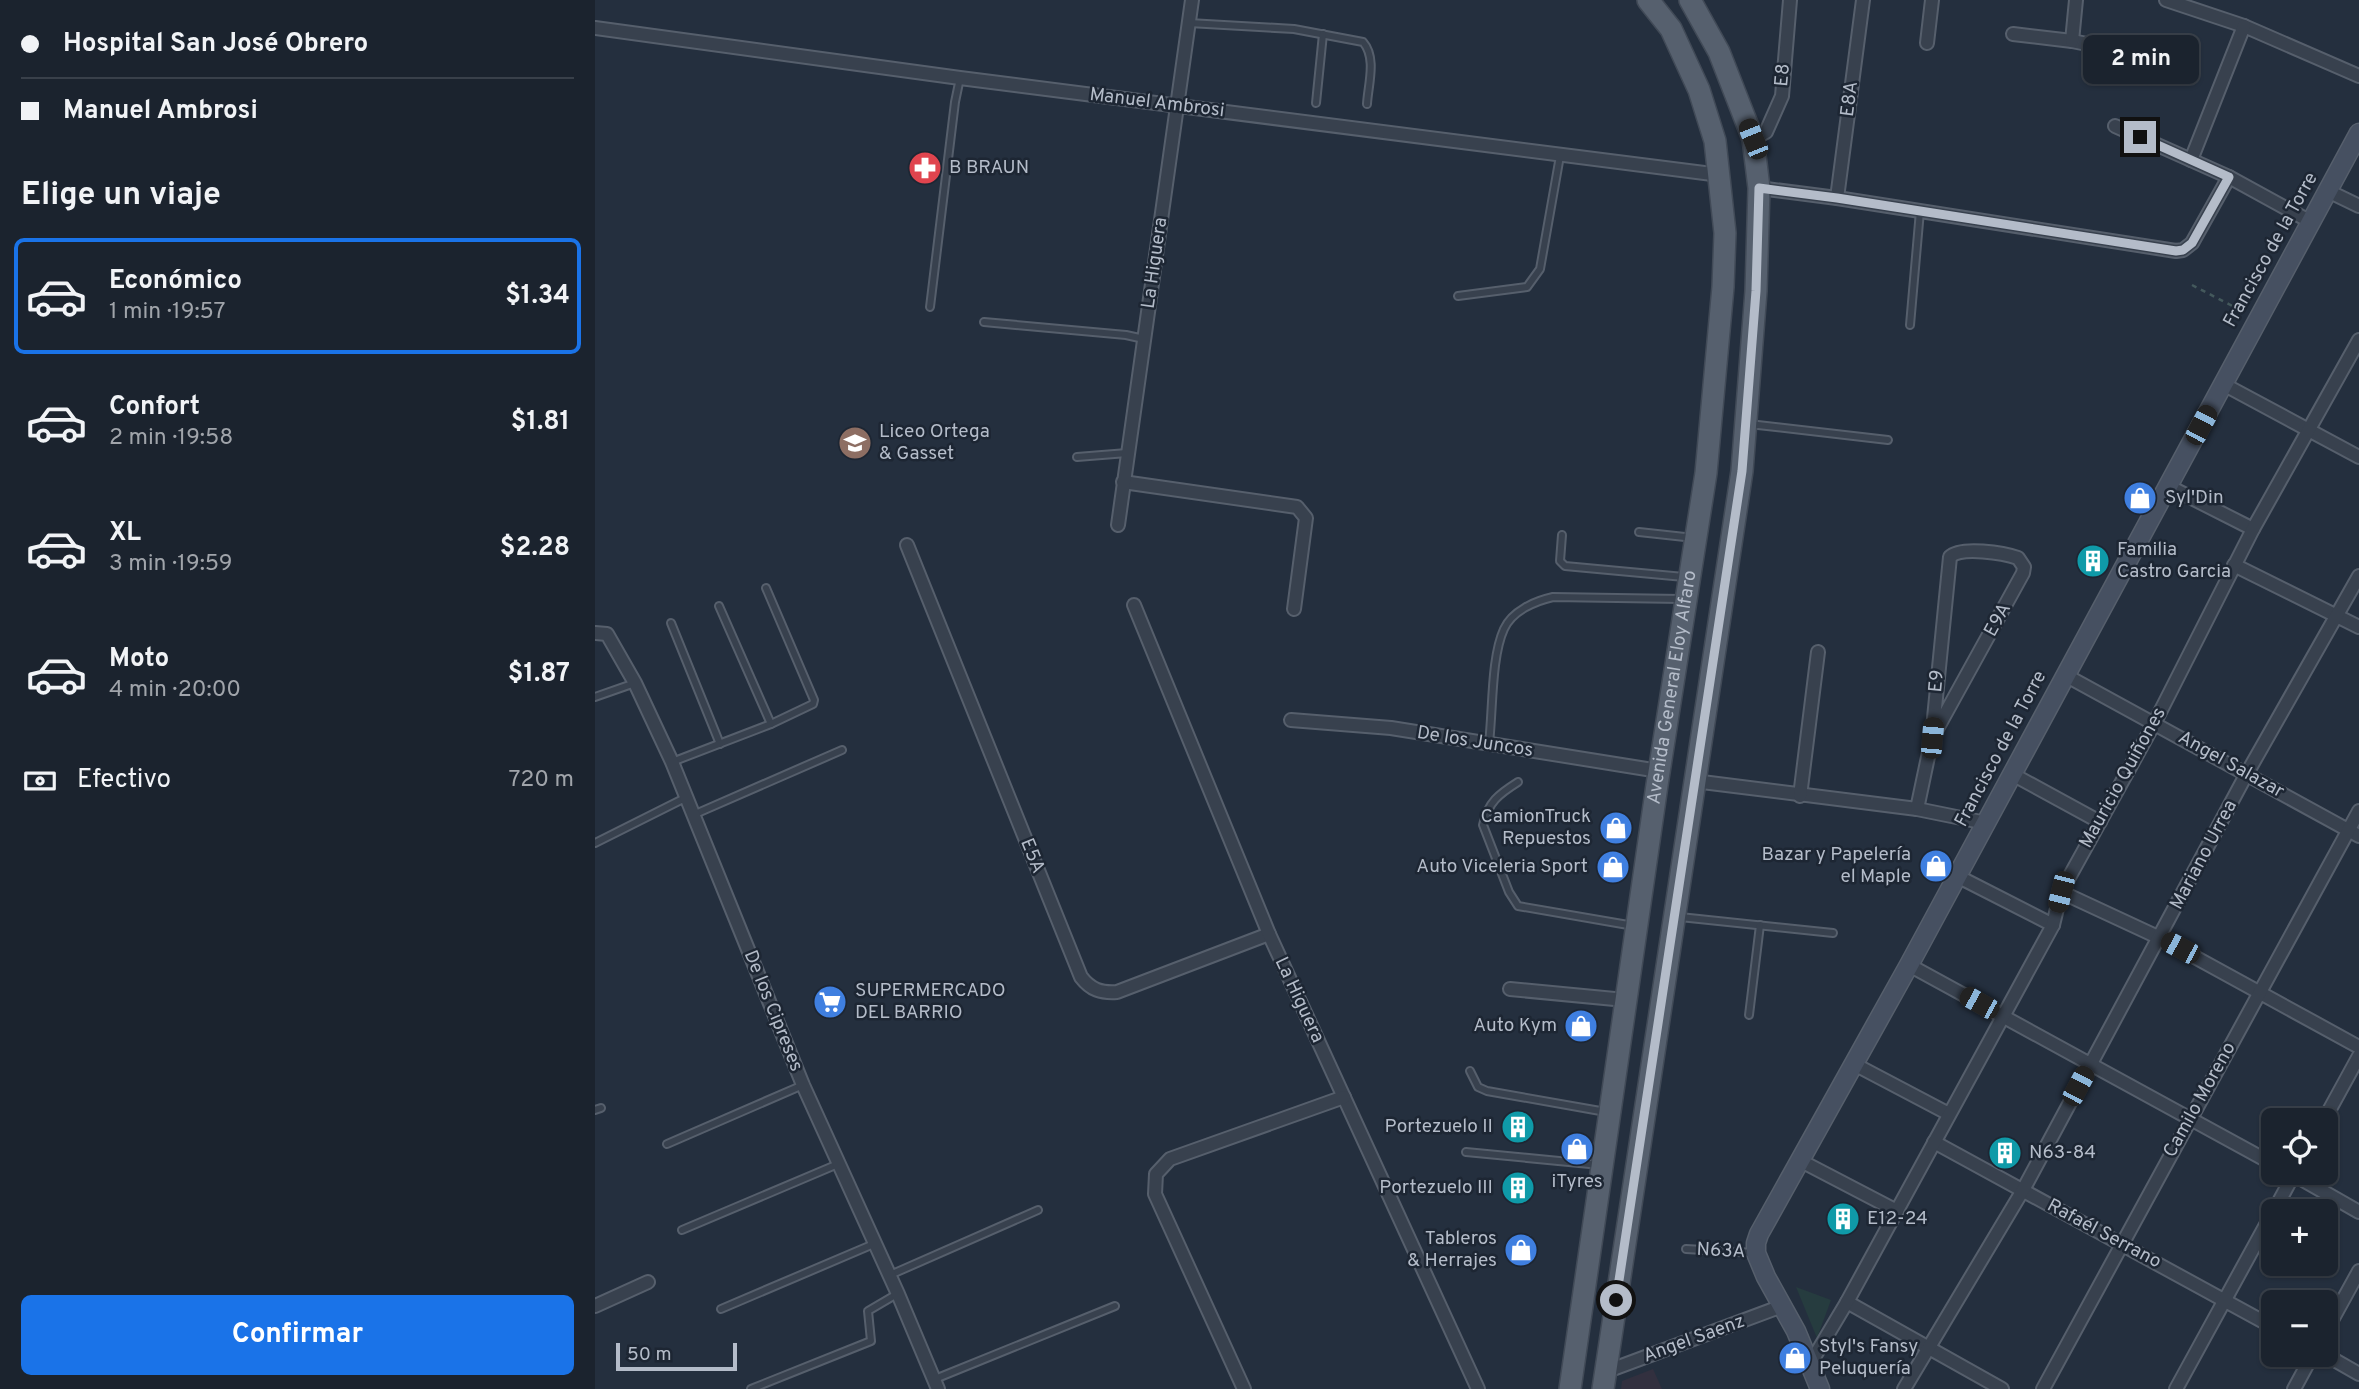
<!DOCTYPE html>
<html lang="es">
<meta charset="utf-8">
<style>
body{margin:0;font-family:Overpass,sans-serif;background:#282f3a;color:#f1f3f6;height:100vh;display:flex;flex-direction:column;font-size:26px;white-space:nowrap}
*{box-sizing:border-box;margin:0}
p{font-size:23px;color:#a0a4aa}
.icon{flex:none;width:38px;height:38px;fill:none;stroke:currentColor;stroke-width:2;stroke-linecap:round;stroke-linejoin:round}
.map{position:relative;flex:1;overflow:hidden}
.drawer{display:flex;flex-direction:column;background:#1b232e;width:595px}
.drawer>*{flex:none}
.banner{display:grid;align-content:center;height:154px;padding:0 21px;background:#1b232e}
.tools{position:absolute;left:1666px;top:1108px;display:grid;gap:14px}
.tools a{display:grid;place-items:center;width:77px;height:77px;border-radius:10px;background:#1b232e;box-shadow:0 2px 5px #0004,0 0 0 2px #39404a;font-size:35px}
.scale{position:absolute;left:21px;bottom:18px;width:121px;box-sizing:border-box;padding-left:7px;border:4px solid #b4bcc9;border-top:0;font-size:19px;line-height:24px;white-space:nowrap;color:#b4bcc9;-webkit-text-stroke:5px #1d2633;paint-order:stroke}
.end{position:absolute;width:32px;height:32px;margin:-16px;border:9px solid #b4bcc9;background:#111;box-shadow:0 0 0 4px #111}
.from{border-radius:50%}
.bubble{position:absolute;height:49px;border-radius:10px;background:#1b232e;box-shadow:0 2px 5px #0004,0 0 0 2px #39404a;font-size:23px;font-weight:700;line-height:49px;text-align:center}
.car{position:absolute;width:21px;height:42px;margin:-21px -10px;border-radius:9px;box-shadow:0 0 5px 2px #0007;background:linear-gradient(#222 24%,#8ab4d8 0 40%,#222 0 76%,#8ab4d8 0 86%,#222 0)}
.banner b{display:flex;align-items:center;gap:24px;height:66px;font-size:26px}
.banner b+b{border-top:2px solid #39404a}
.banner i{width:18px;height:18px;background:#f1f3f6}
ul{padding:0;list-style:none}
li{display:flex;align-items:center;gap:21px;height:116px;margin:0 14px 10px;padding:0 7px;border:4px solid transparent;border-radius:10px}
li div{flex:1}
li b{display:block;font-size:26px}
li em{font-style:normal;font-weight:700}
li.on{border-color:#1a73e8}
li>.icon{width:63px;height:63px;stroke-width:1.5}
h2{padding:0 21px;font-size:32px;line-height:84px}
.pay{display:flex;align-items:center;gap:18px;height:77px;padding:0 21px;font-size:26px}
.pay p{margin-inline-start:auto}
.button{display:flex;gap:14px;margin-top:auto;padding:14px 21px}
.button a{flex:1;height:80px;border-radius:10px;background:#1a73e8;color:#fff;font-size:28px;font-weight:700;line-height:80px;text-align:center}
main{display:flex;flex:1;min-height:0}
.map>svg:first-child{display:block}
.medical{fill:#32303f}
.green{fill:#263c3f}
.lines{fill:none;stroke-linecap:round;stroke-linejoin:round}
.lane-casing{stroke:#565f6c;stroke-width:10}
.street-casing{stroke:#565f6c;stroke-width:16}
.secondary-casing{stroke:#565f6c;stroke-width:21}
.primary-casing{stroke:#414a57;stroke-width:24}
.path{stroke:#44595c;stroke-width:2.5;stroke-dasharray:5 5;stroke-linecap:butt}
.lane{stroke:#38414e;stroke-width:6}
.street{stroke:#38414e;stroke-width:12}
.secondary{stroke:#465061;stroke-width:18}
.primary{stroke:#56606e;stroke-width:21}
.route{stroke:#b4bcc9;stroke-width:9}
.labels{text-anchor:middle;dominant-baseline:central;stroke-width:5;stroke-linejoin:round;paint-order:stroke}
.street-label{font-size:19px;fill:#b4bcc9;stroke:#1d2633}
.poi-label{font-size:19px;fill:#b4bcc9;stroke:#1d2633;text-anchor:start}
</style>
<main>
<section class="drawer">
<div class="banner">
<b><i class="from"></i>Hospital San José Obrero</b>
<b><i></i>Manuel Ambrosi</b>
</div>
<h2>Elige un viaje</h2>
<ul>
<li class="on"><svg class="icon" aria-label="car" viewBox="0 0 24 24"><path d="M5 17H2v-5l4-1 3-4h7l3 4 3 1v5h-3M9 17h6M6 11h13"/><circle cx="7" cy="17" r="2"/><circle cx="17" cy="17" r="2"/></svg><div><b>Económico</b><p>1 min · 19:57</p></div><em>$1.34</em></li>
<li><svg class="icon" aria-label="car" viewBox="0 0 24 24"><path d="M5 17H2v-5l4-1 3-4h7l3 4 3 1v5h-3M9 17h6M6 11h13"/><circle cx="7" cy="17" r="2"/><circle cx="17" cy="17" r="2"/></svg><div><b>Confort</b><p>2 min · 19:58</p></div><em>$1.81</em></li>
<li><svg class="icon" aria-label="car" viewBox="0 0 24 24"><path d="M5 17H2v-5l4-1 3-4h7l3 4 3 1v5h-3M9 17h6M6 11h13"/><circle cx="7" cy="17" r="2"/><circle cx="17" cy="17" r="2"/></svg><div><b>XL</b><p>3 min · 19:59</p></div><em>$2.28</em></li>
<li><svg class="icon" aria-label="car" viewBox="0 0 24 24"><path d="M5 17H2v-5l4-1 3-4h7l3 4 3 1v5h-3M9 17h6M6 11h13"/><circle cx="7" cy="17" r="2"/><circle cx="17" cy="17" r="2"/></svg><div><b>Moto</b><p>4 min · 20:00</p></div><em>$1.87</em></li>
</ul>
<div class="pay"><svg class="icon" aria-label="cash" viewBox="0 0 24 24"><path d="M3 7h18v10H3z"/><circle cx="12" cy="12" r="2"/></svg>Efectivo<p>720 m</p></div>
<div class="button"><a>Confirmar</a></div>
</section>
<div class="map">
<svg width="1764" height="1389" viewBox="0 0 1764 1389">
<rect width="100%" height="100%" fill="#242f3e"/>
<!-- medical -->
<path class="medical" d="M1058 1369 1067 1389H1026L1027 1381Z"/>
<!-- green -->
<path class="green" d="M1201 1287 1236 1300 1222 1338Z"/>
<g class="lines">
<defs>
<g id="lane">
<path d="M594 23 699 29 768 42C782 58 773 85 772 104"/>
<path d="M721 103 728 34"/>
<path d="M863 296 932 287 945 269 965 156"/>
<path d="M335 307 360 102 365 78"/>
<path d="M389 322 531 335 549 339"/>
<path d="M1315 325 1325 211"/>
<path d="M1154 424 1293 440"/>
<path d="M482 457 532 453"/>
<path d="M1044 532 1099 538"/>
<path d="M967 535 965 561 970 566 1089 577"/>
<path d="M124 606 176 724"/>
<path d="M76 623 125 744"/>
<path d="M0 697 40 683"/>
<path d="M894 743C898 710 896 657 909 629 917 611 940 601 958 597L1086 599"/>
<path d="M77 762 176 724 218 704 219 700 171 588"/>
<path d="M923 782C904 794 893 802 888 825L914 892 923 906 1039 926"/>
<path d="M98 815 247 750"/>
<path d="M0 843 90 798"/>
<path d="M1085 917 1238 933"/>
<path d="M1154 1015 1165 925"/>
<path d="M875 1071 883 1087 892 1091 1011 1112"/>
<path d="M0 1110 6 1108"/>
<path d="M72 1144 208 1085"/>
<path d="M871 1152 1005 1165"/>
<path d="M87 1230 243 1164"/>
<path d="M1091 1249 1159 1253"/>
<path d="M295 1275 443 1210"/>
<path d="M126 1309 281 1243"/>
<path d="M340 1379 520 1306"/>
<path d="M156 1389 276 1341 273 1311 302 1294"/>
</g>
<g id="street">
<path d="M1571 0 1649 26 1764 76"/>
<path d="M0 28 365 78 1125 175"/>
<path d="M1418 34 1477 41 1522 50"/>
<path d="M1477 41 1481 0"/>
<path d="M1332 43 1337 0"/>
<path d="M1520 126 1634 177 1716 222"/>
<path d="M1158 139 1171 132 1187 96 1195 0"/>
<path d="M1596 160 1649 26"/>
<path d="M1164 188 1242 198 1581 251 1588 250 1597 243 1634 177"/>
<path d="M1733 191 1764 206"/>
<path d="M1242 198 1268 0"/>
<path d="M1628 384 1764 457"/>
<path d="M528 482 702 507 711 518 699 609"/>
<path d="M1573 486 1658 529"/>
<path d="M523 525 597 0"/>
<path d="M312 545 486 977C496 990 506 993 522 992L674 934"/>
<path d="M1639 565 1764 627"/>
<path d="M539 605 674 934 883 1389"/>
<path d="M0 633 12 634 40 683 77 762 208 1085 303 1294 343 1389"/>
<path d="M1470 675 1764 836"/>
<path d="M696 720 796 728 1064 771"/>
<path d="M1417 774 1505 822"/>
<path d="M1099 781 1322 809 1391 823"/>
<path d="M1205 796 1223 652"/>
<path d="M1322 809 1337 738 1355 557C1366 546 1409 553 1423 558L1429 567 1428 573 1337 738"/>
<path d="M1362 876 1458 925"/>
<path d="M1466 892 1565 938 1764 1047"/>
<path d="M1314 965 1678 1164"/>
<path d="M915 989 1030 1000"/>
<path d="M1259 1064 1354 1114"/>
<path d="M1729 1120 1764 1056"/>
<path d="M1339 1142 1678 1327"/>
<path d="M1206 1161 1302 1211"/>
<path d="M1694 1172 1764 1212"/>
<path d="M1679 1211 1700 1172"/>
<path d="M1252 1302 1407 1389"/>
<path d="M0 1306 53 1282"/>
<path d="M1731 1331 1764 1271"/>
<path d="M1729 1354 1764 1374"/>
<path d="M1215 1364 1252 1302 1458 925 1466 892 1560 722 1658 529 1764 340"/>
<path d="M1010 1372 1187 1306"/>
<path d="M649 1389 560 1194 561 1174 575 1159 749 1097"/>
<path d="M1309 1389 1428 1190 1651 775 1764 576"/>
<path d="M1448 1389 1764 811"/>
<path d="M1581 1389 1678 1212"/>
<path d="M1699 1389 1718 1354"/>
</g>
<path id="secondary" d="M1225 1389 1201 1331 1171 1277 1161 1253V1243L1164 1234 1314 965 1764 133"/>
<g id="primary">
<path id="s1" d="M975 1389 1062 785 1111 473 1128 287 1130 233 1120 141 1104 90 1076 29 1053 0"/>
<path d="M1008 1389 1147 471 1161 291 1164 188 1158 139 1124 52 1095 0"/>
</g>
</defs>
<!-- lane casing -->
<use href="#lane" class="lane-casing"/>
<!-- street casing -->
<use href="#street" class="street-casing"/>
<!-- secondary casing -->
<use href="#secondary" class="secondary-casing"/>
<!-- primary casing -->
<use href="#primary" class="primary-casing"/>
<!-- path -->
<path class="path" d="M1597 285 1647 311"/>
<!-- lane -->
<use href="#lane" class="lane"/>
<!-- street -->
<use href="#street" class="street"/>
<!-- secondary -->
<use href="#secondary" class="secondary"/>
<!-- primary -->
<use href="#primary" class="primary"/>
</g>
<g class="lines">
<!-- route -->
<path class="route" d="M1021 1300 1147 471 1161 291 1164 188 1242 198 1581 251 1588 250 1597 243 1634 177 1545 137"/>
</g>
<!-- icons -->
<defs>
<symbol id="pharmacy-disc" viewBox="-11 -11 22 22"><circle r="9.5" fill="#e0444e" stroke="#1d2633"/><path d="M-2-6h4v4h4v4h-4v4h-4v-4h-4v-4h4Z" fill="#fff"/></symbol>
<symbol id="school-disc" viewBox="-11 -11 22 22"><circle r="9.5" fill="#8d6e63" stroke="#1d2633"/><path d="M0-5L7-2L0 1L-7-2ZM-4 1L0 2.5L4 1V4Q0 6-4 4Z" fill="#fff"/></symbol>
<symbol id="shop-disc" viewBox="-11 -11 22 22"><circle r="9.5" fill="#3f7fe0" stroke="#1d2633"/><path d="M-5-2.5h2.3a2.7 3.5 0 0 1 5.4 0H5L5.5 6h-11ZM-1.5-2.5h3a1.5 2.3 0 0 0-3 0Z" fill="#fff"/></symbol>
<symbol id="building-disc" viewBox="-11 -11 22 22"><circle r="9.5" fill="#0f9aa8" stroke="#1d2633"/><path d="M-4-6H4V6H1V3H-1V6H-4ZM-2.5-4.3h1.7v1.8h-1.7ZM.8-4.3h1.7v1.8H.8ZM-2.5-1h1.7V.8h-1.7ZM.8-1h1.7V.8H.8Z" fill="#fff"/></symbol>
<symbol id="supermarket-disc" viewBox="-11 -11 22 22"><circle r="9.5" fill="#3f7fe0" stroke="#1d2633"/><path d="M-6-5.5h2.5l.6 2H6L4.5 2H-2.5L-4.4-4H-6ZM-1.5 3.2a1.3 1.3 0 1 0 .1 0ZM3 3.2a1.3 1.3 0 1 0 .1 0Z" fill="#fff"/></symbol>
</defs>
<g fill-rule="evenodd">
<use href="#pharmacy-disc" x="311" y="149" width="38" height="38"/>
<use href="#school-disc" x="241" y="424" width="38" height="38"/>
<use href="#shop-disc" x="1526" y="479" width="38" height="38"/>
<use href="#building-disc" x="1479" y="542" width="38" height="38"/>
<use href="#shop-disc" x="1002" y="809" width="38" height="38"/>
<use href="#shop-disc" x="1322" y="847" width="38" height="38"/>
<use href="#shop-disc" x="999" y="848" width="38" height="38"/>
<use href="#supermarket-disc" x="216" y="983" width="38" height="38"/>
<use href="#shop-disc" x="967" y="1007" width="38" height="38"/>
<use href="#building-disc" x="904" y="1108" width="38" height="38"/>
<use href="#shop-disc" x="963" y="1130" width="38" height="38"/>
<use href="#building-disc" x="1391" y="1134" width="38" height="38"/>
<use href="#building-disc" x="904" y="1169" width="38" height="38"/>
<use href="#building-disc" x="1229" y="1200" width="38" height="38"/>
<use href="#shop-disc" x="907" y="1231" width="38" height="38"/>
<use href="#shop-disc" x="1181" y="1339" width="38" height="38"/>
</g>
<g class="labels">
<!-- street labels -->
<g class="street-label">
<text transform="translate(1188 75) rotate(-85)">E8</text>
<text transform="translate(1255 99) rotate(-83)">E8A</text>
<text transform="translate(562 103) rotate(7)">Manuel Ambrosi</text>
<text transform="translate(1676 250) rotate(-61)">Francisco de la Torre</text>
<text transform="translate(560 263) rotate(-82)">La Higuera</text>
<text transform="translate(1403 620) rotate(-61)">E9A</text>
<text transform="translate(1342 681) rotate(-85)">E9</text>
<text stroke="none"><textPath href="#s1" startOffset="709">Avenida General Eloy Alfaro</textPath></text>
<text transform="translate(880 742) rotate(9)">De los Juncos</text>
<text transform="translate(1406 749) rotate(-62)">Francisco de la Torre</text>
<text transform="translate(1636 765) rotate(29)">Angel Salazar</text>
<text transform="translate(1528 778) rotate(-61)">Mauricio Quiñones</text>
<text transform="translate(1609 855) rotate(-62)">Mariano Urrea</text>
<text transform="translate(437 856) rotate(68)">E5A</text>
<text transform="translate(704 1000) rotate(65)">La Higuera</text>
<text transform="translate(178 1011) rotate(68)">De los Cipreses</text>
<text transform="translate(1605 1100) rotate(-61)">Camilo Moreno</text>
<text transform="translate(1509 1234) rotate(28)">Rafaél Serrano</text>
<text transform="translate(1126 1251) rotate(3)">N63A</text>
<text transform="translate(1099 1339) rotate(-20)">Angel Saenz</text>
</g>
<!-- poi labels -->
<g class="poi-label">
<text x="354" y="168">B BRAUN</text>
<text x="284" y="432">Liceo Ortega<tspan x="284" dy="22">&amp; Gasset</tspan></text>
<text x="1570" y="498">Syl'Din</text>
<text x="1522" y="550">Familia<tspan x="1522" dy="22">Castro Garcia</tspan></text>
<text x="996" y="817" text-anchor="end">CamionTruck<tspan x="996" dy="22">Repuestos</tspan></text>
<text x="1316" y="855" text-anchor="end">Bazar y Papelería<tspan x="1316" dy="22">el Maple</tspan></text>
<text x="993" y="867" text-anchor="end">Auto Viceleria Sport</text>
<text x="260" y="991">SUPERMERCADO<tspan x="260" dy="22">DEL BARRIO</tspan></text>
<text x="962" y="1026" text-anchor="end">Auto Kym</text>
<text x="898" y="1127" text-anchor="end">Portezuelo II</text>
<text x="1434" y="1153">N63-84</text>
<text x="982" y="1182" text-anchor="middle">iTyres</text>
<text x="898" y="1188" text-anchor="end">Portezuelo III</text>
<text x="1272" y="1219">E12-24</text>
<text x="902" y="1239" text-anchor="end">Tableros<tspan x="902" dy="22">&amp; Herrajes</tspan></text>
<text x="1224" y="1347">Styl's Fansy<tspan x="1224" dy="22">Peluquería</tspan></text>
</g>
</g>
</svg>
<div class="tools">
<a><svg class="icon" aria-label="locate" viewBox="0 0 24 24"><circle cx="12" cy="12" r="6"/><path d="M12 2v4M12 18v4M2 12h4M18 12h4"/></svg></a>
<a>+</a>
<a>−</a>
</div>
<div class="scale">50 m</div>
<i class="end from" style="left:1021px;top:1300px"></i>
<i class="end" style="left:1545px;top:137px"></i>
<div class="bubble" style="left:1488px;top:35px;width:116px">2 min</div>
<i class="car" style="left:1158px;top:139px;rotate:338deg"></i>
<i class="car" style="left:1606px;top:425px;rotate:28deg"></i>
<i class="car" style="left:1337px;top:738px;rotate:5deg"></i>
<i class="car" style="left:1466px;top:892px;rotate:194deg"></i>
<i class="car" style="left:1585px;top:948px;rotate:298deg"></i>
<i class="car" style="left:1384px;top:1003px;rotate:299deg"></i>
<i class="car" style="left:1483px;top:1086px;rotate:28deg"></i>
</div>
</main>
